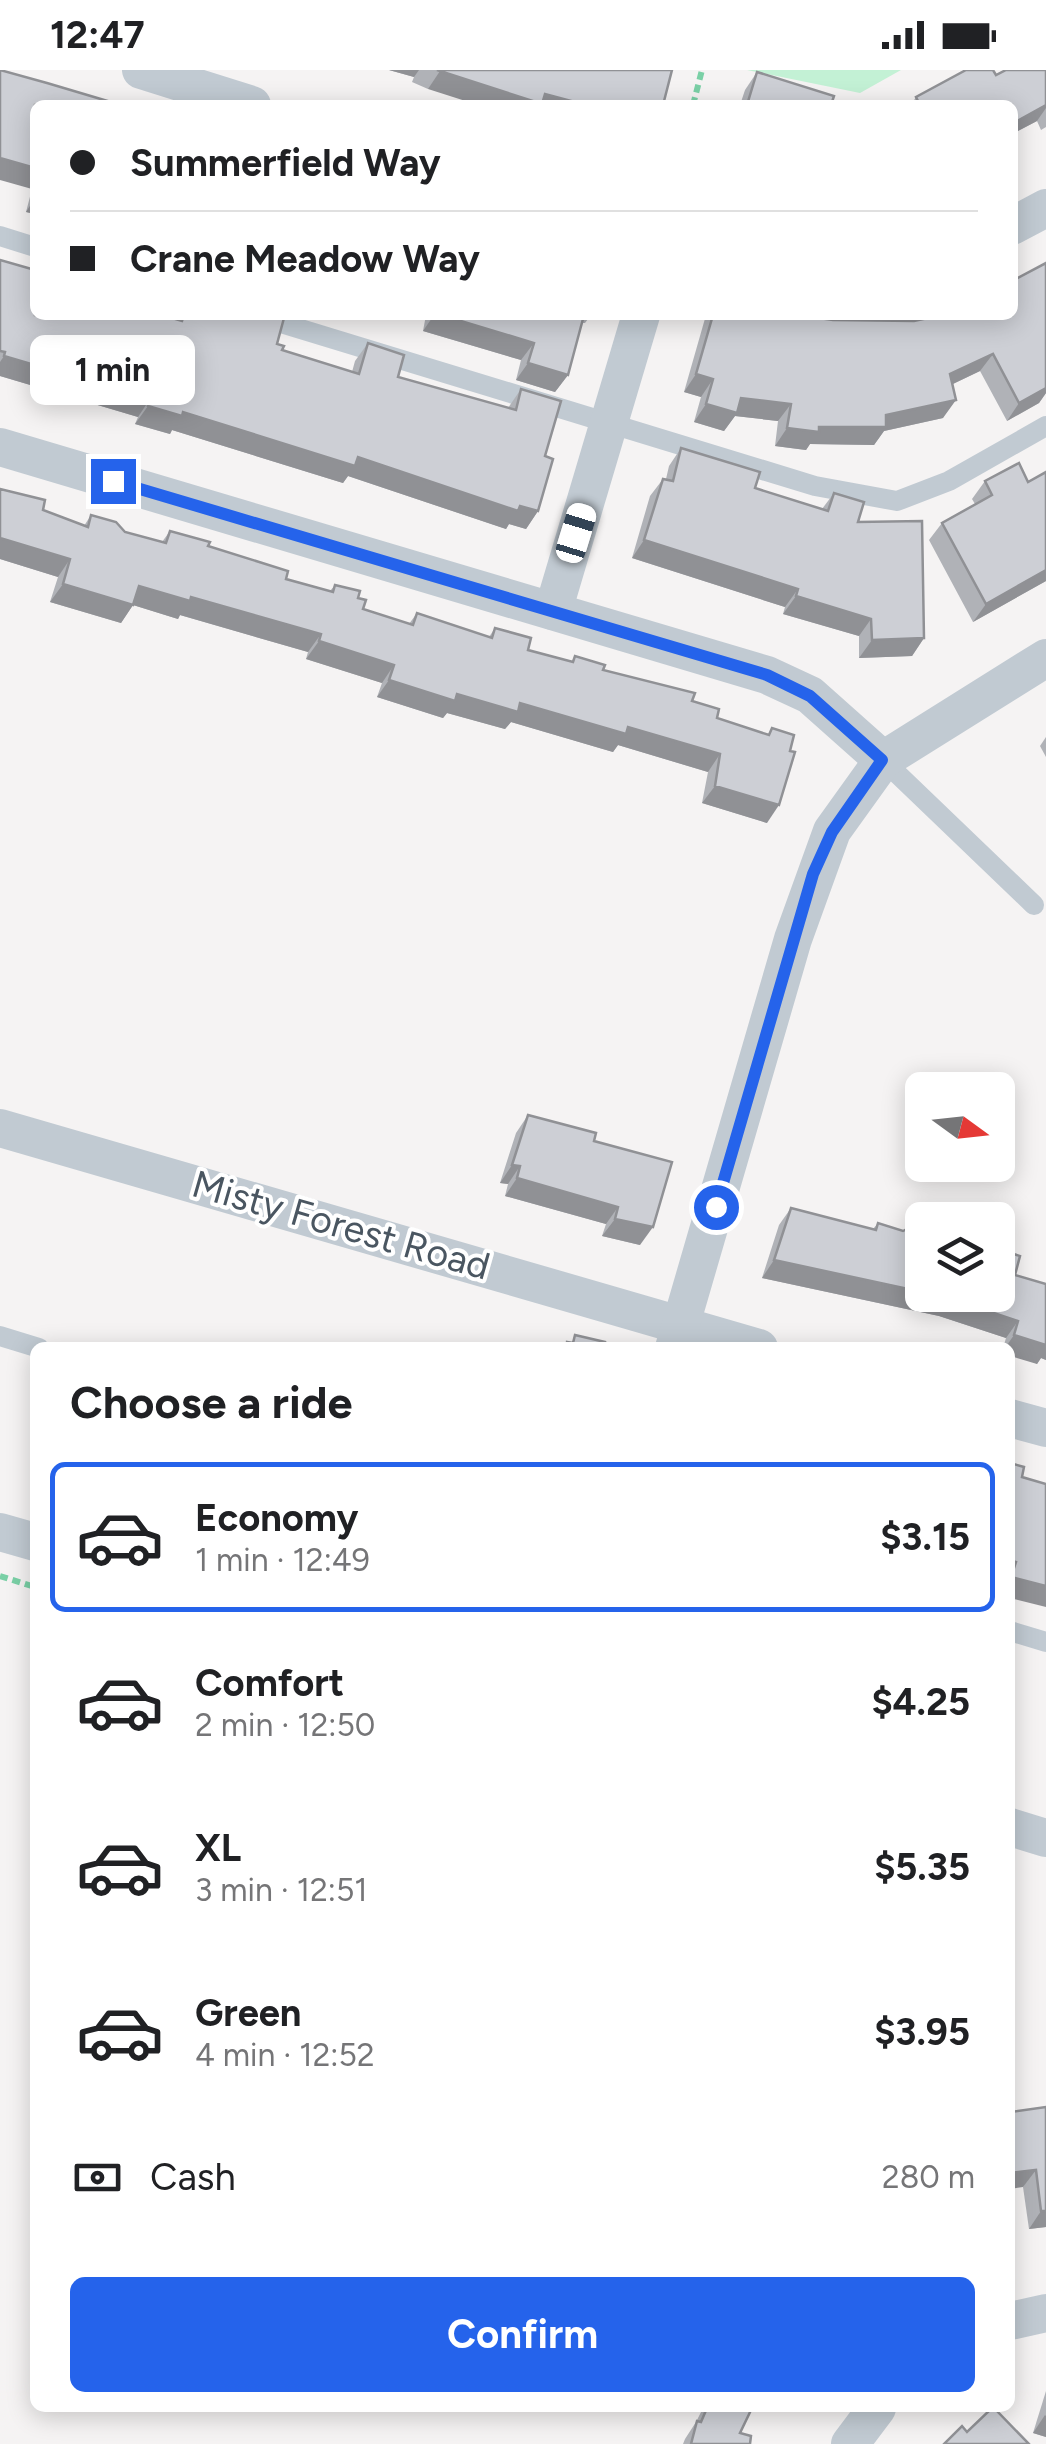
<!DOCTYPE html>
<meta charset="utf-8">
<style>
body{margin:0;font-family:Figtree,sans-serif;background:#f2f2f2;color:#202124;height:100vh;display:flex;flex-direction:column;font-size:38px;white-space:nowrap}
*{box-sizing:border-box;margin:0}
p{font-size:32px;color:#757577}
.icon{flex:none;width:55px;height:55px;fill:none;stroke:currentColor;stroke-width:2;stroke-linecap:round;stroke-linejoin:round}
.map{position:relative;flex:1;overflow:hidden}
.side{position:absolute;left:30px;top:1272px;width:985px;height:1070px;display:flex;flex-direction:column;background:#fff;border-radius:15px;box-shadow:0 5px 25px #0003}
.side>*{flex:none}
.banner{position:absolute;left:30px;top:30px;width:988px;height:220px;border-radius:15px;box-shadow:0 5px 25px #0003;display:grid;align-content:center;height:220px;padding:0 40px;background:#fff}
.needle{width:65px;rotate:105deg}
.buttons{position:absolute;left:905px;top:1002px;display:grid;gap:20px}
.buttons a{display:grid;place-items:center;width:110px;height:110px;border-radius:15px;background:#fff;box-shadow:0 5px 25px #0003;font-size:50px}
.end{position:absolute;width:45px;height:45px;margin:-22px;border:12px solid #2563eb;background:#fff;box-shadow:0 0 0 5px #fff}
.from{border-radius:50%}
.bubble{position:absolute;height:70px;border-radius:15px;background:#fff;box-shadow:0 5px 25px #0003;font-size:32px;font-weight:700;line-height:70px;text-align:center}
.car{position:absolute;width:30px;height:60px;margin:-30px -15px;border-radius:12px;box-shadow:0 0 8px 2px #0007;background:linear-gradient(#fff 24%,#345 0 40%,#fff 0 76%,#345 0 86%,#fff 0)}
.banner b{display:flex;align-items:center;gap:35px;height:95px;font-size:38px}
.banner b+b{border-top:2px solid #e0e0e0}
.banner i{width:25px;height:25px;background:#202124}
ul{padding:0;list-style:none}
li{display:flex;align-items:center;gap:30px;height:150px;margin:0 20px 15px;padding:0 20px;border:5px solid transparent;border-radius:15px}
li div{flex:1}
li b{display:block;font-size:38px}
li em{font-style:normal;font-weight:700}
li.on{border-color:#2563eb}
li>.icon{width:90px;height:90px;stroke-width:1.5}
h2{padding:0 40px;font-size:45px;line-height:120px}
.pay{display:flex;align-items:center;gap:25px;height:110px;padding:0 40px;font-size:38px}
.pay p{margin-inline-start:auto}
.action{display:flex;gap:20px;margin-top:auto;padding:20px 40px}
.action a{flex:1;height:115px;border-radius:15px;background:#2563eb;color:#fff;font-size:40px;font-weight:700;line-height:115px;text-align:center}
.status{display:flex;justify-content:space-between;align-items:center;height:70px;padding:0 50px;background:#fff;direction:ltr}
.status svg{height:28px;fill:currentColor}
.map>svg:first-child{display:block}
.green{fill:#c3f1d5}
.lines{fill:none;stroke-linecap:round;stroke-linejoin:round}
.path{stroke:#7ad0a6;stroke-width:6;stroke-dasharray:8 5;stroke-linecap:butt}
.service{stroke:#c1cad2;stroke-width:20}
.minor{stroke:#c1cad2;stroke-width:38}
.wall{fill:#b0b2b7}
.shaded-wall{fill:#909195}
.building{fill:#cdcfd5;stroke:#909195;stroke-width:2.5}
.route{stroke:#2563eb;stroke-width:12}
.labels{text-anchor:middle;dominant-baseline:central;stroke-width:8;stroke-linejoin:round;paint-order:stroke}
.street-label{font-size:38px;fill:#4a5661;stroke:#fff}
</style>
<div class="status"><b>12:47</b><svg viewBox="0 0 49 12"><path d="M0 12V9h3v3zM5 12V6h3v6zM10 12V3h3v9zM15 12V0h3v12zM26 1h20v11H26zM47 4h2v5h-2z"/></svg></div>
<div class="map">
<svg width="1046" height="2374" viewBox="0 0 1046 2374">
<rect width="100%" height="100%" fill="#f5f3f3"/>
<!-- green -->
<path class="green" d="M747 0H901L860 23Z"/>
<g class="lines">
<!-- path -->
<g class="path">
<path d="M693 35 702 0"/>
<path d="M0 1506 35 1517"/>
</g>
<!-- service -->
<g class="service">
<path d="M0 166 35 177"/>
<path d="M255 245 815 416 897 431 949 411 1046 356"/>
<path d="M883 690 1034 835"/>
<path d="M0 1266 39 1278"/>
<path d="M1010 1561 1046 1572"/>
</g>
<!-- minor -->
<g class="minor">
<path d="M141 0 252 35"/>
<path d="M1012 156 1046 138"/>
<path d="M0 377 767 605 810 625 883 690"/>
<path d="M553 541 641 245"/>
<path d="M0 1058 759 1278"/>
<path d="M674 1278 793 869 832 761 883 690 1046 588"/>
<path d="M1010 1348 1046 1358"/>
<path d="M0 1462 35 1472"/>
<path d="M1010 1757 1046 1768"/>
<path d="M1010 2251 1046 2243"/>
<path d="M850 2374 877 2338"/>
</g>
</g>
<!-- wall -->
<g class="wall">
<path d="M389 0H672L428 19 412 12 414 7Z"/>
<path d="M1046 0V57L1041 60 1037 51 1012 64V35H911L916 27 996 5Z"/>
<path d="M757 2 831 35H740L745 20Z"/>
<path d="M35 35V144L26 142 32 119Z"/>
<path d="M0 190 35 245 176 249 177 245H272L277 274 282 280 352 302 355 291 368 273 398 307 508 338 521 319 545 386 538 441 526 459 509 454 506 459 348 406 343 413 172 360 170 364 135 354 138 347 0 306Z"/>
<path d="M1046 193V323L1039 333 1007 351 980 301 953 314 943 348 884 361 874 375 810 374 806 380 775 376 778 351 735 346 724 361 694 352 701 327 684 322 706 245H797L833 250 914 251 1012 245Z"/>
<path d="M426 245H591L585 253H582L568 305 555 322 516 310 521 290 423 261Z"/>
<path d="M681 378 755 418 822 439 834 423 858 452 924 568 912 586 859 588V566L783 544 785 537 632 488 650 426 663 409H666L669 396Z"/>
<path d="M985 411 1046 511 973 552 929 470 942 453 975 434 972 429Z"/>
<path d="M0 419 43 440 84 456 91 445 125 462 162 472 170 461 286 509 330 521 335 515 358 528 363 539 409 554 417 543 489 567 495 558 528 580 572 591 575 586 603 600 692 631 717 648 768 665 772 658 767 753 702 733 708 702 618 675 613 682 511 652 505 659 447 643 443 648 377 627 382 613 306 589 308 582 180 545 178 549 133 535 121 553 50 532 58 507 0 489Z"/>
<path d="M1046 667V687L1040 676Z"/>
<path d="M528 1045 594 1071 640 1175 602 1166 606 1154 505 1126 508 1114 500 1113 516 1063Z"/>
<path d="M791 1138 873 1159 878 1153 1015 1205 1046 1214V1290L1041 1288 1037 1294 1010 1278H1003L1006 1268 939 1246 762 1208 779 1155Z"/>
<path d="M1046 2037V2157L1029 2159 1023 2117Z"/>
<path d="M1046 2321V2367L1033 2363Z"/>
<path d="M703 2338H752L740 2363 750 2374H683L685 2369 696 2352Z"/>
</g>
<!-- shaded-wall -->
<g class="shaded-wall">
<path d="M389 0H419L414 7Z"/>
<path d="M440 1 545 24 586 35H478L428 19Z"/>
<path d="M1046 35V38L1037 51 1012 64V54Z"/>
<path d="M0 88 35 98V114L32 119 0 110Z"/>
<path d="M35 128V144L26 142Z"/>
<path d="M434 245H441L534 273 521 290 423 261Z"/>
<path d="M993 284 980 301 938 321 950 304Z"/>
<path d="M4 286 150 329 138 347 0 306V292Z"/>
<path d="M528 293 568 305 555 322 516 310Z"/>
<path d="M696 304 713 309 701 327 684 322Z"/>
<path d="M1046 309V323L1039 333 1007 351 1019 333Z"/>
<path d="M741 328 791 334 778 351 735 346 724 361 694 352 706 334Z"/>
<path d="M956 330 943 348 884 361 874 375 810 374 806 380 775 376 787 358 819 357Z"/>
<path d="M148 336 183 342 358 387 538 441 526 459 509 454 506 459 348 406 343 413 172 360 170 364 135 354Z"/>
<path d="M0 468 70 489 58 507 0 489Z"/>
<path d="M644 470 798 519 785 537 632 488Z"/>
<path d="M1046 500V511L973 552 986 534Z"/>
<path d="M63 514 139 516 191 527 321 564 308 582 180 545 178 549 133 535 121 553 50 532Z"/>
<path d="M796 526 871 549 859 566 783 544Z"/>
<path d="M924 568 912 586 859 588 872 570Z"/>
<path d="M319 571 394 595 382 613 306 589Z"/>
<path d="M389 610 457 624 520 633 628 657 720 684 708 702 618 675 613 682 511 652 505 659 447 643 443 648 377 627Z"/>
<path d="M715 716 779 735 767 753 702 733Z"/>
<path d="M512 1095 520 1096 508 1114 500 1113Z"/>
<path d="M517 1108 618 1137 606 1154 505 1126Z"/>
<path d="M615 1149 653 1157 640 1175 602 1166Z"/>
<path d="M774 1190 922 1222V1225H935L952 1229 1018 1251 1006 1268 939 1246 762 1208Z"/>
<path d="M1014 1265 1046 1275V1290L1041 1288 1037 1294 1010 1286V1278H1005Z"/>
<path d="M1011 1507 1046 1516V1537L1010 1528Z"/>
<path d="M1036 2100 1023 2117 1010 2119V2103Z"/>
<path d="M1041 2141H1046V2157L1029 2159Z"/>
<path d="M1045 2345 1046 2346V2367L1033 2363Z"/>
</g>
<!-- building -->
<g class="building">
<path d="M0 0 47 13 121 35H35V98L0 88Z"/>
<path d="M437 0H672L663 35H586L545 24 542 34Z"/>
<path d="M966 0H993L996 5 1006 0H1046V35L1012 54V35H920L916 27Z"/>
<path d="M757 2 834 26 831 35H747Z"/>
<path d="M0 190 35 200V245H162L182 251 184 245H272L284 248 277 274 284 276 282 280 359 304 368 273 404 285 398 307 516 340 521 319 561 331 545 386 553 389 538 441 520 436 518 441 358 387 355 396 183 342 182 346 148 336 150 329 4 286 5 282 0 281Z"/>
<path d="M1046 193V318L1019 333 993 284 950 304 956 330 886 345V357H819V362L787 358 791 334 741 328 737 343 706 334 713 309 696 304 713 245H797L833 250 914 251 942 245H1012V211Z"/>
<path d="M441 245H584L568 305 528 293 534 273Z"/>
<path d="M681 378 760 402 755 418 828 441 834 423 864 432 858 452 922 451 924 568 872 570 871 549 796 526 798 519 644 470 663 409 673 411Z"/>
<path d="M1019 393 1028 412 1046 402V500L986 534 942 453 992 425 985 411Z"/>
<path d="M0 419 45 430 43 440 88 457 91 445 116 452 125 462 166 473 170 461 210 472 208 476 288 501 286 509 333 522 335 515 360 521 358 528 366 530 363 539 413 555 417 543 492 568 495 558 531 568 528 580 573 592 575 586 605 595 603 600 695 623 692 631 719 639 717 648 769 665 772 658 794 665 790 681 795 682 779 735 715 716 720 684 628 657 626 664 520 633 518 642 457 624 455 631 389 610 394 595 319 571 321 564 191 527 190 531 139 516 133 535 63 514 70 489 0 468Z"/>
<path d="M528 1045 596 1063 594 1071 672 1092 653 1157 615 1149 618 1137 517 1108 520 1096 512 1095Z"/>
<path d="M791 1138 876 1160 878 1153 903 1161 909 1158 922 1160V1222L774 1190Z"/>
<path d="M998 1179 1020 1186 1015 1205 1046 1214V1275L1014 1265 1018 1251 952 1229 935 1225H998Z"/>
<path d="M575 1265 605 1272 604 1278H566L567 1272 573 1273Z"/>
<path d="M1010 1393 1024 1397 1022 1407 1046 1414V1516L1011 1507 1016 1492 1010 1490Z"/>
<path d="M1046 2037V2141H1041L1036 2100 1010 2103V2042Z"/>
<path d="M707 2338H752L740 2363 751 2366 750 2374H691L697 2351 701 2352Z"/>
<path d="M992 2338H994L1029 2374H944L962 2356 967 2362Z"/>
</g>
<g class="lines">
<!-- route -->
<path class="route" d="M113 411 767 605 810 626 882 690 832 762 813 804 716 1137"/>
</g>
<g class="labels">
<!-- street labels -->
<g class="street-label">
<text transform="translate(341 1155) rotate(16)">Misty Forest Road</text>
</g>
</g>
</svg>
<div class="buttons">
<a><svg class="needle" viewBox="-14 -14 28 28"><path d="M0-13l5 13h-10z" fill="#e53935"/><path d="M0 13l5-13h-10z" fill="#757577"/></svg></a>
<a><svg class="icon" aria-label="layers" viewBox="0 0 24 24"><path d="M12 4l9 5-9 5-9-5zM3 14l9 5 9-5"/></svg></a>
</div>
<i class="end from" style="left:716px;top:1137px"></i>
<i class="end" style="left:113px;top:411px"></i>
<div class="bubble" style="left:30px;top:265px;width:165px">1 min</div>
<i class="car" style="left:576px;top:463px;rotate:17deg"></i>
<div class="banner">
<b><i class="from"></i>Summerfield Way</b>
<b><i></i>Crane Meadow Way</b>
</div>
<section class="side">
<h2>Choose a ride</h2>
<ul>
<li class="on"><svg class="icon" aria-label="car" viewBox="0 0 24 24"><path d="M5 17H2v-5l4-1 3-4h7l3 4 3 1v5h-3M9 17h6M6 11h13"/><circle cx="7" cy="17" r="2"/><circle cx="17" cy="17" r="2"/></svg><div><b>Economy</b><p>1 min · 12:49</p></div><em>$3.15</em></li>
<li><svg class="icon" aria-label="car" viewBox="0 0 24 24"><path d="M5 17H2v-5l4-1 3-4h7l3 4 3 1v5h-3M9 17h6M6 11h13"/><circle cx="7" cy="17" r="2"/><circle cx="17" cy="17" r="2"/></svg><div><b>Comfort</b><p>2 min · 12:50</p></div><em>$4.25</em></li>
<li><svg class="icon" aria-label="car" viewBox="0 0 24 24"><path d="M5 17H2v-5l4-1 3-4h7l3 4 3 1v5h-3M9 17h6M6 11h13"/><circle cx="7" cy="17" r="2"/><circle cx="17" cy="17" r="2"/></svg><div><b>XL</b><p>3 min · 12:51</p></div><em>$5.35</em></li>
<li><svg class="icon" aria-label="car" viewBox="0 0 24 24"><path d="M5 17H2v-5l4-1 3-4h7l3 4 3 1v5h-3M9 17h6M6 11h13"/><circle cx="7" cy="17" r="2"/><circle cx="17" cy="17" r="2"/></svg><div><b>Green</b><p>4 min · 12:52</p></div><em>$3.95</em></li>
</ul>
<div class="pay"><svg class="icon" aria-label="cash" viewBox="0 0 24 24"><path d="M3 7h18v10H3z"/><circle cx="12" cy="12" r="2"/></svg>Cash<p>280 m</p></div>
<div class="action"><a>Confirm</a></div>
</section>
</div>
